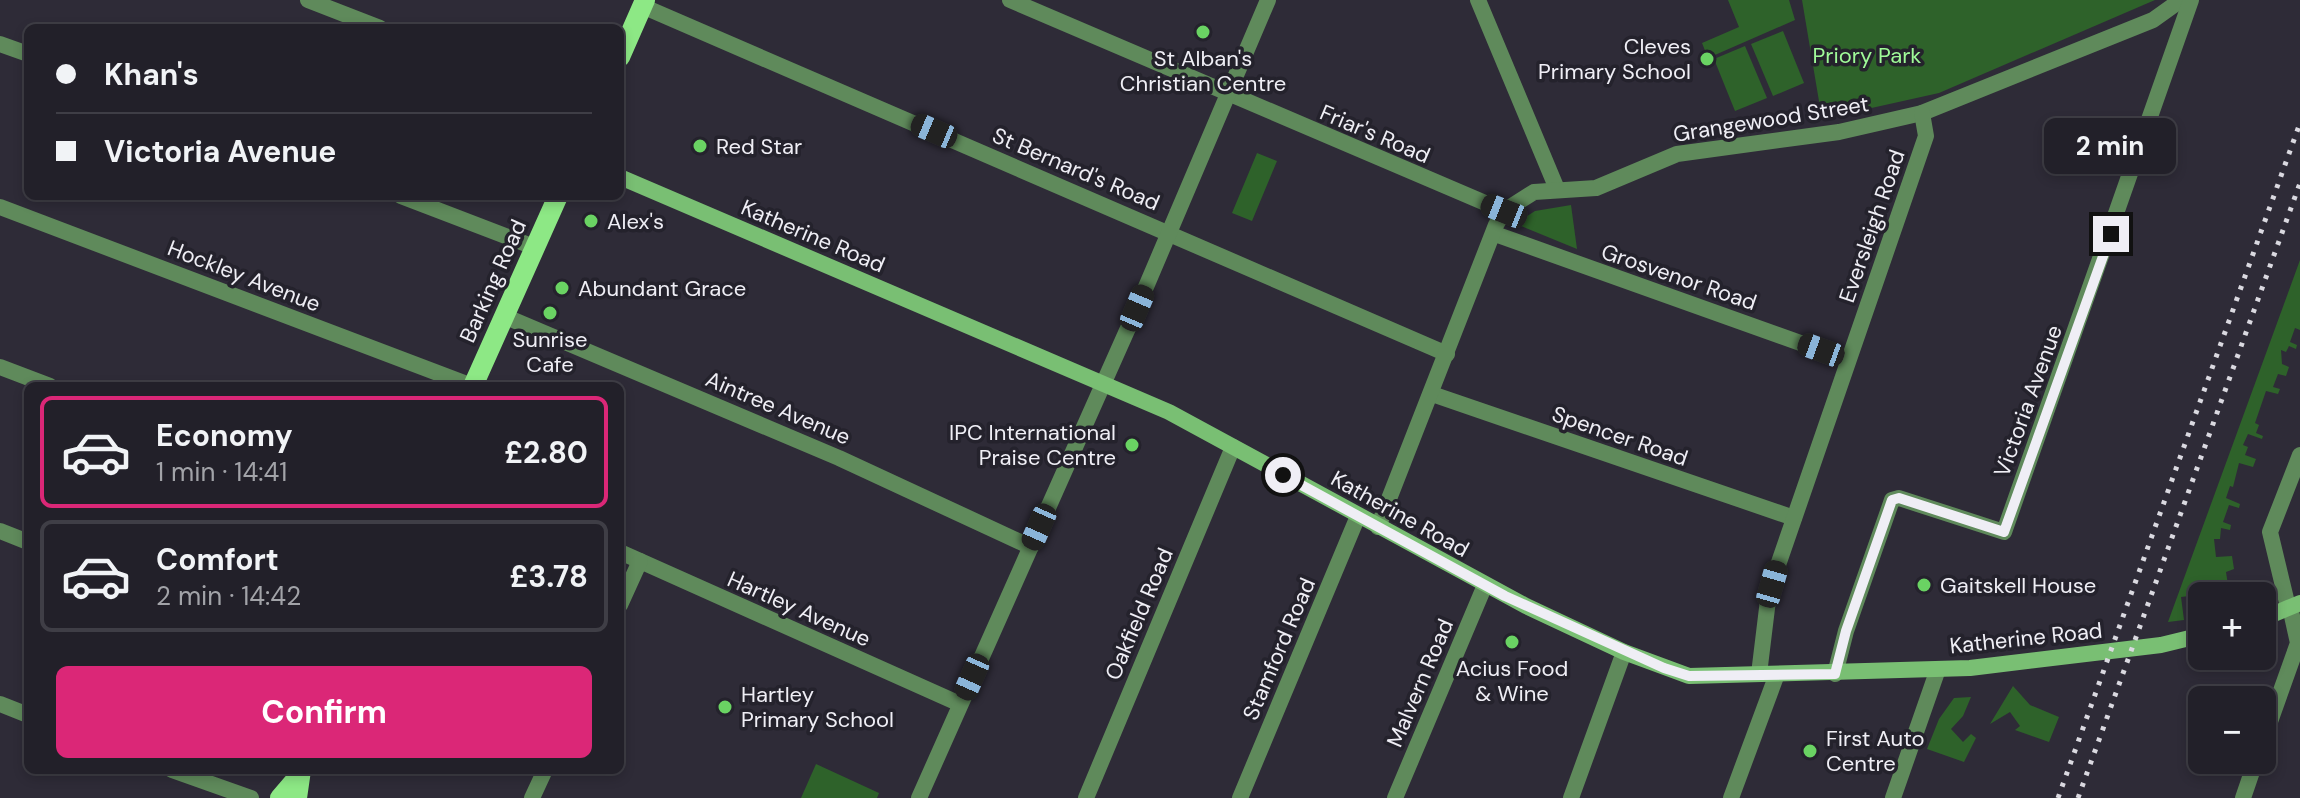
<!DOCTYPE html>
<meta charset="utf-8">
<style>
body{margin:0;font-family:"DM Sans",sans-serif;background:#2a2831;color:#f1f3f6;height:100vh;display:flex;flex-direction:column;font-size:30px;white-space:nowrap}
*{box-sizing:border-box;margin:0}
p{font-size:26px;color:#a2a3a8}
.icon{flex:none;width:44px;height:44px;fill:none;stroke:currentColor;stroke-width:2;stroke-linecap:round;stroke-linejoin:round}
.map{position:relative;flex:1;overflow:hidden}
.drawer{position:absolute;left:24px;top:382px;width:600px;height:392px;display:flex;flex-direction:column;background:#222029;border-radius:12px;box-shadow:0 4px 12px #0003,0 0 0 2px #3f3e46}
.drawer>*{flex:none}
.guide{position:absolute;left:24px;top:24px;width:600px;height:176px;border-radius:12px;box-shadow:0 4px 12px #0003,0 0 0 2px #3f3e46;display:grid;align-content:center;height:176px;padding:0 32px;background:#222029}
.controls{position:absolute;left:2188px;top:582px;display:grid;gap:16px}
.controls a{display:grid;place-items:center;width:88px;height:88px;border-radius:12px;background:#222029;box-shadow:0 4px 12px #0003,0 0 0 2px #3f3e46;font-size:40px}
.end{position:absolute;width:36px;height:36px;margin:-18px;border:10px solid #efeef5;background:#111;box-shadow:0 0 0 4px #111}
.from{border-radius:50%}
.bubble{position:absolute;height:56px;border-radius:12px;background:#222029;box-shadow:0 4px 12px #0003,0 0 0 2px #3f3e46;font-size:26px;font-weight:700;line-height:56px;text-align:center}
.car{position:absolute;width:24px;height:48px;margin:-24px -12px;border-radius:10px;box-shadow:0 0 6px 2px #0007;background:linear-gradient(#222 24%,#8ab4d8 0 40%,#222 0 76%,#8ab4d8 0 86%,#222 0)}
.guide b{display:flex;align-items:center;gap:28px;height:76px;font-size:30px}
.guide b+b{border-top:2px solid #3f3e46}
.guide i{width:20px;height:20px;background:#f1f3f6}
ul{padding:14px 0 0;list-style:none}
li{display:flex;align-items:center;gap:24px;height:112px;margin:0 16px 12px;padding:0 16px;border:4px solid #3f3e46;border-radius:12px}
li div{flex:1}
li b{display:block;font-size:30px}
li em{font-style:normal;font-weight:700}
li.on{border-color:#db2777}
li>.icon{width:72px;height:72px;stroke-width:1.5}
.button{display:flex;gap:16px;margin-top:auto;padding:16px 32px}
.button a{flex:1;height:92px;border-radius:12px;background:#db2777;color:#fff;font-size:32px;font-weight:700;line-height:92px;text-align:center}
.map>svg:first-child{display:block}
.green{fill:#2e622a}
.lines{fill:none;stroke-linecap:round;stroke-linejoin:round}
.minor{stroke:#5f8a5b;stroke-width:16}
.secondary{stroke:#79bf73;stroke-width:16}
.primary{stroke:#8de885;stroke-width:20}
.rail{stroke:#dad9e0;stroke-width:5;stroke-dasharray:4 8;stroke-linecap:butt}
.route{stroke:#efeef5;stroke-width:10}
.poi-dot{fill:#6ad363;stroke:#24222c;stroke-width:3}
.labels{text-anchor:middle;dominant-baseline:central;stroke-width:7;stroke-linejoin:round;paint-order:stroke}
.poi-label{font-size:22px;fill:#efeef5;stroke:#24222c;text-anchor:start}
.park-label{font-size:22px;fill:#9ffa98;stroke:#24222c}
.street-label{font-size:22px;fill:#efeef5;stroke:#24222c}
</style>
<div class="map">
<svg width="2300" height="798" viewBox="0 0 2300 798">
<rect width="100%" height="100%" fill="#2e2b37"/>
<!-- green -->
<g class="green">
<path d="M1728 0H1789L1795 20 1708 58 1702 43 1739 27Z"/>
<path d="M1802 0H2155L1939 93 1822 119Z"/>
<path d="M1783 31 1804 83 1773 96 1751 44Z"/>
<path d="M1745 46 1767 98 1735 111 1714 59Z"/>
<path d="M1257 153 1277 161 1252 221 1232 213Z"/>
<path d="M1571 205 1577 249 1521 226 1519 221 1535 211Z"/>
<path d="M2300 260V330L2295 328 2290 342 2297 345 2296 349 2289 346 2286 352 2281 350 2282 364 2289 367 2286 376 2278 374 2273 387 2280 389 2278 394 2266 391 2255 423 2259 425 2256 433 2263 436 2262 439 2248 434 2243 445 2248 447 2245 455 2256 459 2253 467 2239 463 2233 487 2230 486 2226 498 2240 504 2239 508 2229 505 2223 522 2231 525 2230 530 2221 528 2220 539H2214L2216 557 2232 556 2234 569 2226 572 2228 585 2237 583 2239 588 2202 596 2200 617 2197 595 2181 597 2184 620 2168 622Z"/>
<path d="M2013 686 2030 705 2059 717 2049 742 2015 730 2020 726 2010 712 1990 724Z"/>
<path d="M1971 697 1963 716 1951 729 1963 742 1971 734 1976 738 1964 762 1927 749 1939 719 1954 698Z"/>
<path d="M816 764 879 793 877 798H801Z"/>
</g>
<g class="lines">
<!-- minor -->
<g class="minor">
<path d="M308 0 380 28"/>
<path d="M1010 0 1504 211"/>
<path d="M1478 0 1557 189"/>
<path d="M642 6 1447 354"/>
<path d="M0 44 28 54"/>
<path d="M401 196 534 247"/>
<path d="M0 207 472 386"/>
<path d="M1495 234 1848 360"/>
<path d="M504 316 839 458 1031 547"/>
<path d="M0 367 50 386"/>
<path d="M1432 394 1794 518"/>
<path d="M1378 527 1496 225 1504 211 1534 192 1596 188 1677 154 1839 132 1922 113 2153 20 2181 0"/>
<path d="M0 531 28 542"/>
<path d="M620 552 960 704"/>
<path d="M620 605 640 561"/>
<path d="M2288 607 2270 532 2300 455"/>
<path d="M1759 674 1768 600 1777 568 1926 136 1922 113"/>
<path d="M1835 674 1846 631 1892 500 1899 498 2004 532 2191 0"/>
<path d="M0 704 28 715"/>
<path d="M2262 744 2298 643 2290 607"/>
<path d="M172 770 251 798"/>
<path d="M532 798 545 770"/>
<path d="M919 798 1137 308 1268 0"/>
<path d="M1086 798 1233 447"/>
<path d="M1240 798 1358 516"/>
<path d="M1395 798 1485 585"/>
<path d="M1571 798 1624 652"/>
<path d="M1731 798 1777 674"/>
<path d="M1893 798 1938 669"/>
<path d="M2243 798 2256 760"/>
</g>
<!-- secondary -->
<g class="secondary">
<path d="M620 177 1169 412 1526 606 1624 652 1689 676 1970 668 2161 645 2202 635"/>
<path d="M2262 619 2300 603"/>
</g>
<!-- primary -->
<g class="primary">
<path d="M620 57 645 0"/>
<path d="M473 386 558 196"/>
<path d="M280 798 298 777"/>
<path d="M297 798 301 770"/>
</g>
<!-- rail -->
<g class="rail">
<path d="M2058 798 2300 123"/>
<path d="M2078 798 2300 183"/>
</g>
</g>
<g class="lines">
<!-- route -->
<path class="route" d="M1283 475 1505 596 1664 668 1689 676 1835 674 1846 631 1892 500 1899 498 2004 532 2111 234"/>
</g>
<!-- markers -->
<g class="poi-dot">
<circle cx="1203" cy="32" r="8"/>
<circle cx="1707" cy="59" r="8"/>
<circle cx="700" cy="146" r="8"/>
<circle cx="591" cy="221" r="8"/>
<circle cx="562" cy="288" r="8"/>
<circle cx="550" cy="313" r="8"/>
<circle cx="1132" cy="445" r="8"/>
<circle cx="1924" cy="585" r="8"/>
<circle cx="1512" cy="642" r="8"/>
<circle cx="725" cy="707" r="8"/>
<circle cx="1810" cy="751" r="8"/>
</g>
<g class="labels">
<!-- poi labels -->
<g class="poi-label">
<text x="1691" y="46" text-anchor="end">Cleves<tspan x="1691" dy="25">Primary School</tspan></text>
<text x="1203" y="58" text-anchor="middle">St Alban's<tspan x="1203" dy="25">Christian Centre</tspan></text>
<text x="716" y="146">Red Star</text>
<text x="607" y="221">Alex's</text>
<text x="578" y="288">Abundant Grace</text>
<text x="550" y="339" text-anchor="middle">Sunrise<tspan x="550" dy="25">Cafe</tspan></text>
<text x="1116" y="432" text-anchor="end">IPC International<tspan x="1116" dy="25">Praise Centre</tspan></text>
<text x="1940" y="585">Gaitskell House</text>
<text x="1512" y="668" text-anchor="middle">Acius Food<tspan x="1512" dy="25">&amp; Wine</tspan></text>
<text x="741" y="694">Hartley<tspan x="741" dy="25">Primary School</tspan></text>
<text x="1826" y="738">First Auto<tspan x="1826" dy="25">Centre</tspan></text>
</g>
<!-- park labels -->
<g class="park-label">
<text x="1867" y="55">Priory Park</text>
</g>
<!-- street labels -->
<g class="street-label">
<text transform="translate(1771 119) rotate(-9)">Grangewood Street</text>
<text transform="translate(1375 134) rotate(23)">Friar's Road</text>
<text transform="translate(1076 169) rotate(23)">St Bernard's Road</text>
<text transform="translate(1872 226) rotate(-71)">Eversleigh Road</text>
<text transform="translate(813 236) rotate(23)">Katherine Road</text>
<text transform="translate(244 276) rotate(21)">Hockley Avenue</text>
<text transform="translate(1679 277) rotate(19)">Grosvenor Road</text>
<text transform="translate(493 281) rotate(-66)">Barking Road</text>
<text transform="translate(2028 401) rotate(-70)">Victoria Avenue</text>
<text transform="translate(778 408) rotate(23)">Aintree Avenue</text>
<text transform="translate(1620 436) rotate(19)">Spencer Road</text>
<text transform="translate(1400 514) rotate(29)">Katherine Road</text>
<text transform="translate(799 609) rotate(24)">Hartley Avenue</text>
<text transform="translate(1139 614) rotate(-67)">Oakfield Road</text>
<text transform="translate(2026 638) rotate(-6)">Katherine Road</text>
<text transform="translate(1279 649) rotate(-67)">Stamford Road</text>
<text transform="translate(1420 683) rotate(-67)">Malvern Road</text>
</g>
</g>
</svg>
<div class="controls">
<a>+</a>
<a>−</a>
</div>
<i class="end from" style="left:1283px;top:475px"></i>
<i class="end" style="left:2111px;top:234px"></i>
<div class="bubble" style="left:2044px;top:118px;width:132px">2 min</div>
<i class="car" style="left:934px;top:131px;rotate:293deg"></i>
<i class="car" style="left:1504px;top:211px;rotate:292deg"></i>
<i class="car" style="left:1137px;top:308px;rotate:23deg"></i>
<i class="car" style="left:1821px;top:350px;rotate:290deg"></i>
<i class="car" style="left:1039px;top:527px;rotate:204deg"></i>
<i class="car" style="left:1772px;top:584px;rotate:16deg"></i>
<i class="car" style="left:972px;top:677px;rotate:204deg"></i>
<div class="guide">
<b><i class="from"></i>Khan's</b>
<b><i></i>Victoria Avenue</b>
</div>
<section class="drawer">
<ul>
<li class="on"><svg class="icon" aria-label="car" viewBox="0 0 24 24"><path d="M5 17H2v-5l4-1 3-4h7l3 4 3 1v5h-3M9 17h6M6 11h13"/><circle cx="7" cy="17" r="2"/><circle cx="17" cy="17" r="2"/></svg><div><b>Economy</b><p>1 min · 14:41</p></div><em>£2.80</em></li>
<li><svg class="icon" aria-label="car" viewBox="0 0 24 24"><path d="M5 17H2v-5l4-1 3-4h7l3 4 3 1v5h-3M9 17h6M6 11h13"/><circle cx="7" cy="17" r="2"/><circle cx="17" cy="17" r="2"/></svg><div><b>Comfort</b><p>2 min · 14:42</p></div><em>£3.78</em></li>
</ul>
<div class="button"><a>Confirm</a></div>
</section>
</div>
